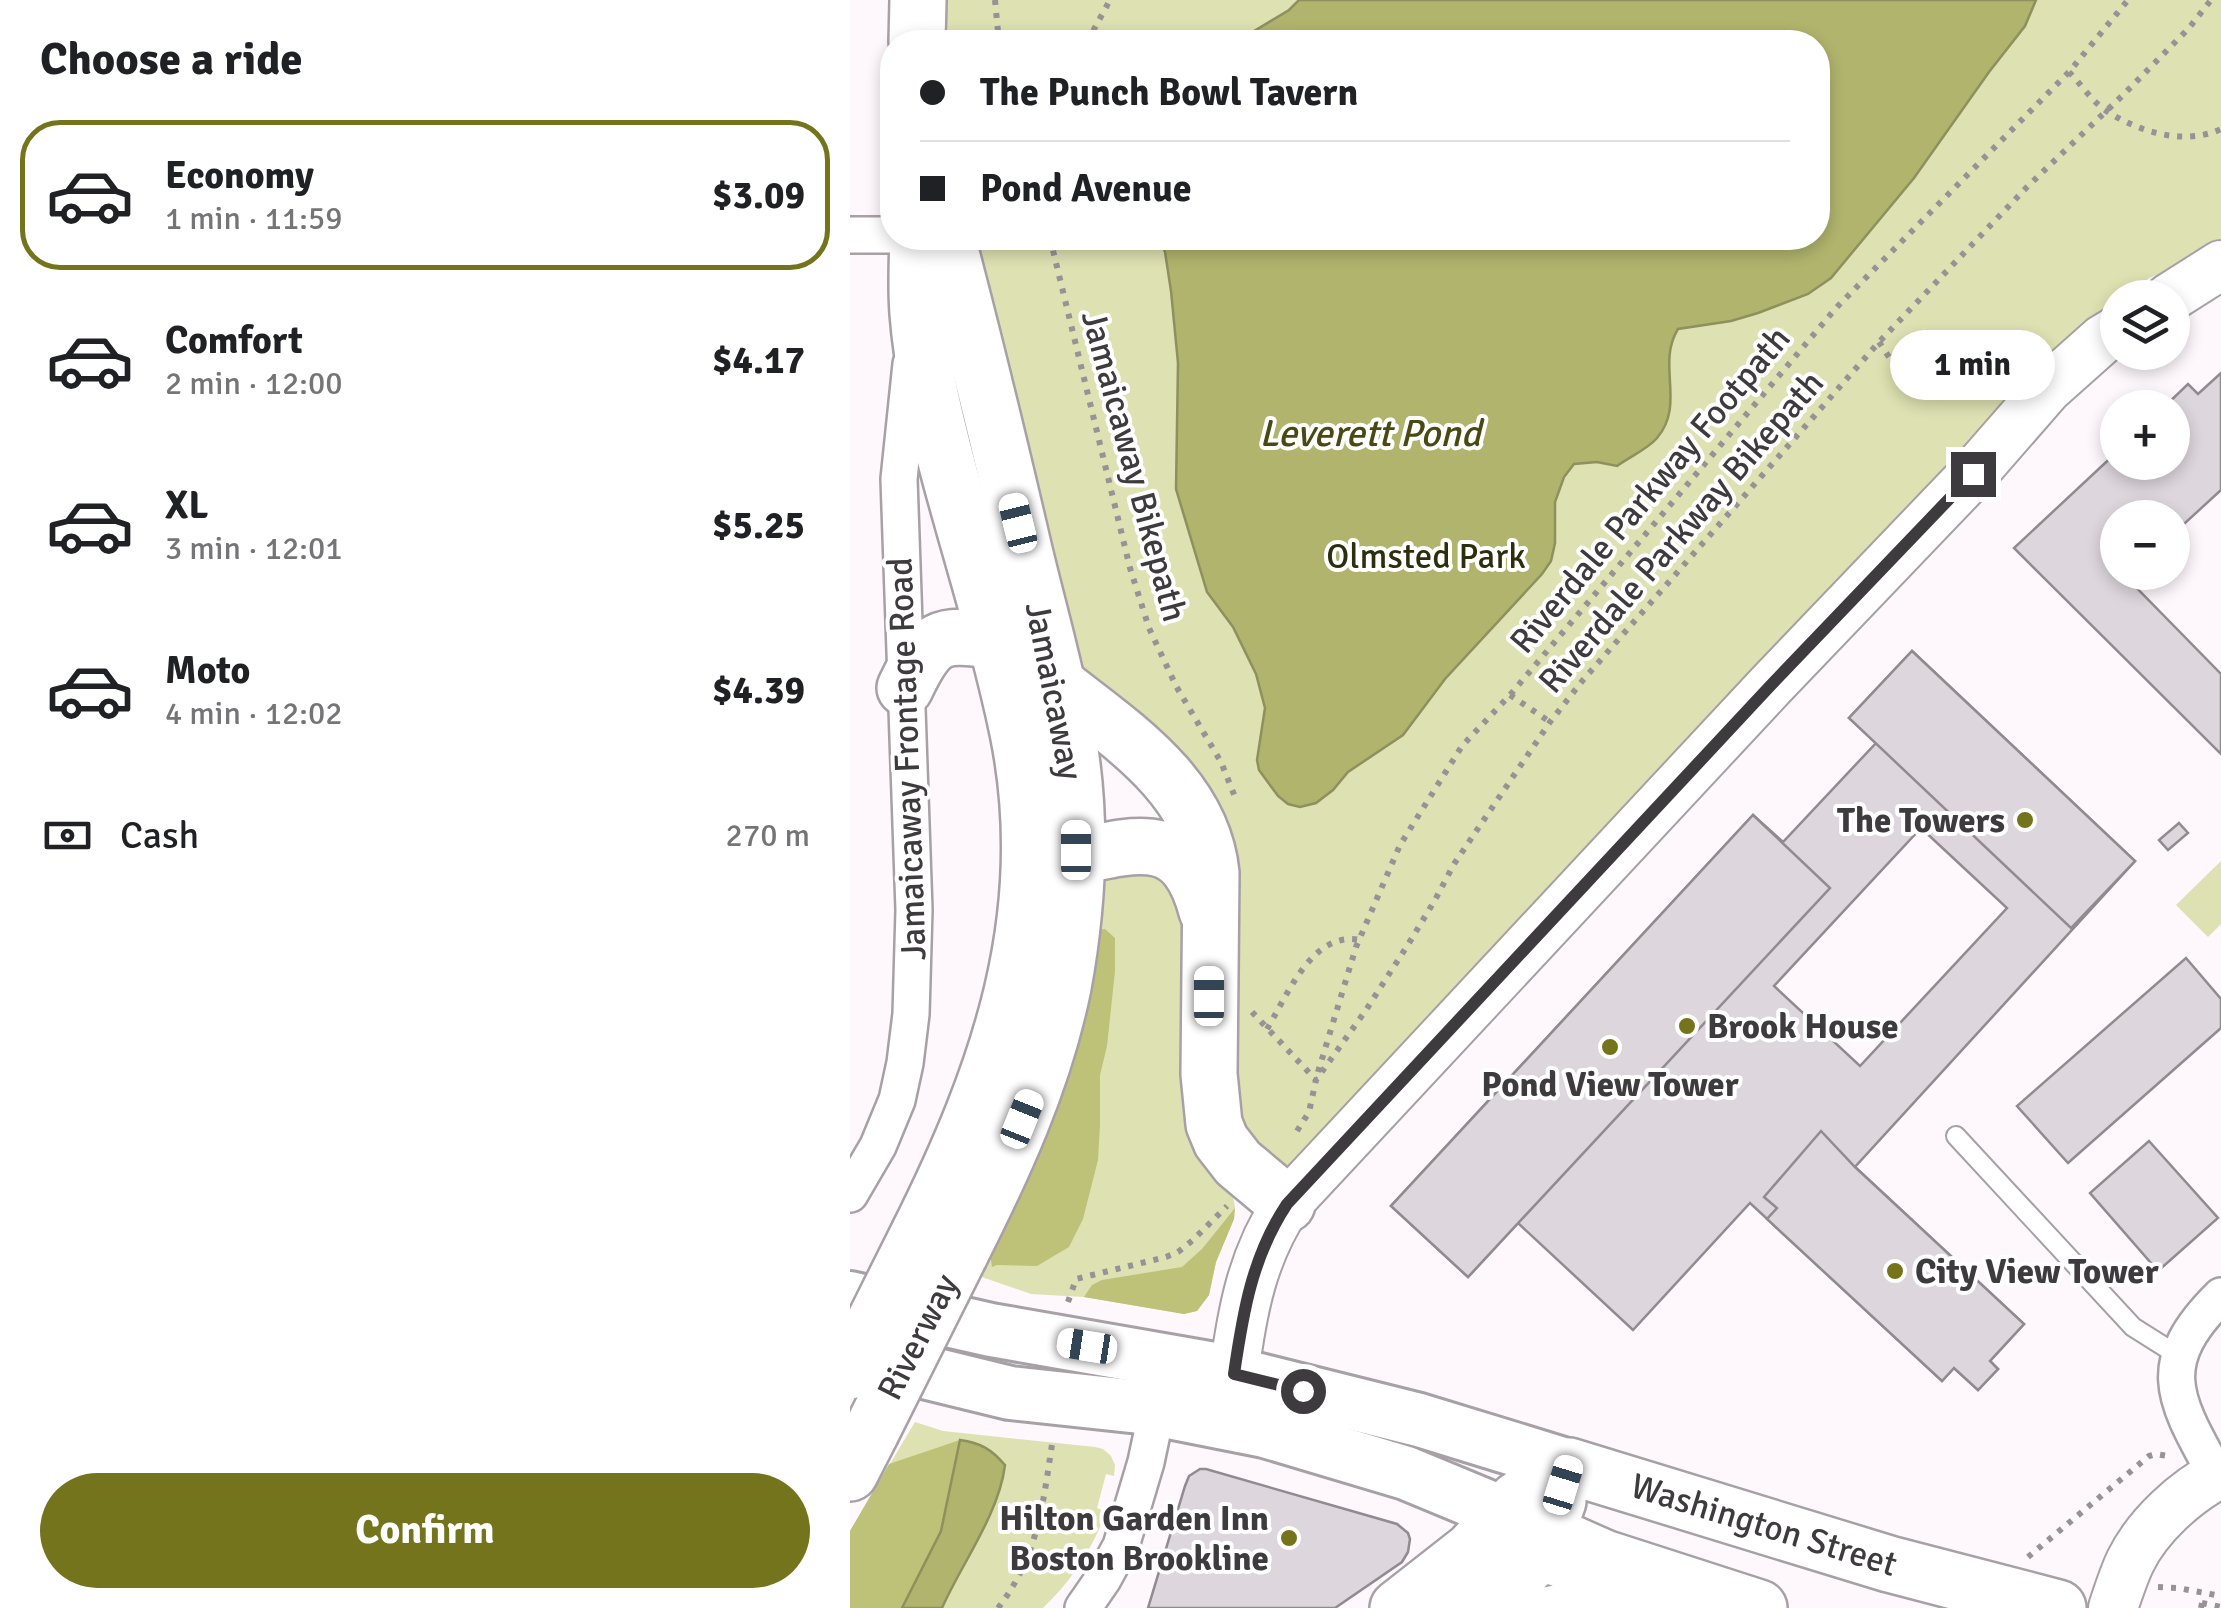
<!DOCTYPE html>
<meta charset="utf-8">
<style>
body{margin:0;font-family:Signika,sans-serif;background:#f6f6f6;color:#202124;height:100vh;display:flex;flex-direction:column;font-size:38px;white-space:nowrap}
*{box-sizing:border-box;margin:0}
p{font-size:32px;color:#757577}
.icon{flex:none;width:55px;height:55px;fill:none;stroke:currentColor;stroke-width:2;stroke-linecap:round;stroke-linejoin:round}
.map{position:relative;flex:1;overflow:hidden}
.sheet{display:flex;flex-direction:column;background:#fff;width:850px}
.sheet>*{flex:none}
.hud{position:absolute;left:30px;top:30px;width:950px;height:220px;border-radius:40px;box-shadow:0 5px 15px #0003;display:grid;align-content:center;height:220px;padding:0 40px;background:#fff}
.controls{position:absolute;left:1250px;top:280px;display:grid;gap:20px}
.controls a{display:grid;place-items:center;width:90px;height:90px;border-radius:50%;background:#fff;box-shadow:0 5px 15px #0003;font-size:50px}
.end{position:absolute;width:45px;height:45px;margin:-22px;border:12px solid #3e3b3e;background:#fff;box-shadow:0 0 0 5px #fff}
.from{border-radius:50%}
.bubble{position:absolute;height:70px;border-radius:35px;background:#fff;box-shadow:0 5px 15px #0003;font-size:32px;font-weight:800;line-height:70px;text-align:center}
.car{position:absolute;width:30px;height:60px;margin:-30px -15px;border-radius:12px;box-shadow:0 0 8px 2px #0007;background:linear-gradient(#fff 24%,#345 0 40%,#fff 0 76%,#345 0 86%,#fff 0)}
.hud b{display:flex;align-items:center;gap:35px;height:95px;font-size:38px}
.hud b+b{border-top:2px solid #e0e0e0}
.hud i{width:25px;height:25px;background:#202124}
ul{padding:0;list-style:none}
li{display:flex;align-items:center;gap:30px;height:150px;margin:0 20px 15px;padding:0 20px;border:5px solid transparent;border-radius:40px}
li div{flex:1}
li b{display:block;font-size:38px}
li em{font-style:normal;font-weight:800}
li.on{border-color:#73741b}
li>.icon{width:90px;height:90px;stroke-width:1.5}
h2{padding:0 40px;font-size:45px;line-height:120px}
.pay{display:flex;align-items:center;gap:25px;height:110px;padding:0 40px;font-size:38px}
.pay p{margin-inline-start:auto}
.button{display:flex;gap:20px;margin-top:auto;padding:20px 40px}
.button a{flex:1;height:115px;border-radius:60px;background:#73741b;color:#fff;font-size:40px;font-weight:800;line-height:115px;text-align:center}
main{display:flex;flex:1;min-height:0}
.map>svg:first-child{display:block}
.green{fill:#dee1b1}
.forest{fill:#bec178}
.water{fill:#b0b46c;stroke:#8e905e;stroke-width:2.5}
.building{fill:#ddd6dc;stroke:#918a90;stroke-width:2.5;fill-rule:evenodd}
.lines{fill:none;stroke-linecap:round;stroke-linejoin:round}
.lane-casing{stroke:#a7a1a6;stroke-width:22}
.street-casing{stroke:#a7a1a6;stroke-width:40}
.secondary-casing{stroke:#a7a1a6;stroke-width:52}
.primary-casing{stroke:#a7a1a6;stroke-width:58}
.highway-casing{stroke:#a7a1a6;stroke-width:60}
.path{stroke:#969295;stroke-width:6;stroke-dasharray:5 8;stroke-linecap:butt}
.lane{stroke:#fff;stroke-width:18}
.street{stroke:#fff;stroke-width:35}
.secondary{stroke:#fff;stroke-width:48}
.primary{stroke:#fff;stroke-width:52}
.highway{stroke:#fff;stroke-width:55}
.highway-bridge-casing{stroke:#a7a1a6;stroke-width:60;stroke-linecap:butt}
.highway-bridge{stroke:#fff;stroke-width:55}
.route{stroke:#3e3b3e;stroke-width:12}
.poi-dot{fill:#73741b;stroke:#fff;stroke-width:4}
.labels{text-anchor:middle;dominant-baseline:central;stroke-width:8;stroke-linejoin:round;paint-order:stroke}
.street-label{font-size:35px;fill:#3e3b3e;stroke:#fff}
.park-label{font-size:35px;fill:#2d2e0d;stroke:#fff}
.poi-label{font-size:35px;font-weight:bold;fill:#3e3b3e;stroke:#fff;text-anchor:end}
.water-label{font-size:38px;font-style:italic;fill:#494a13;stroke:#fff}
</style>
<main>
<section class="sheet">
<h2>Choose a ride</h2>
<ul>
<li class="on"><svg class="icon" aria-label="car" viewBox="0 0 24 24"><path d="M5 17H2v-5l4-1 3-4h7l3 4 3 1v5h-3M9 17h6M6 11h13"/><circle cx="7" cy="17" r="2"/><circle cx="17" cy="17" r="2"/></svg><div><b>Economy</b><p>1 min · 11:59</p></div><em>$3.09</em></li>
<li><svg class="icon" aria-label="car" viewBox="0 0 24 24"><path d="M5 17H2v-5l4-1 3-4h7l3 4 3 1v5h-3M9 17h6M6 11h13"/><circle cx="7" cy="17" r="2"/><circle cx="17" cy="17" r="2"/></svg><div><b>Comfort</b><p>2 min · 12:00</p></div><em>$4.17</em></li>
<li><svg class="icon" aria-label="car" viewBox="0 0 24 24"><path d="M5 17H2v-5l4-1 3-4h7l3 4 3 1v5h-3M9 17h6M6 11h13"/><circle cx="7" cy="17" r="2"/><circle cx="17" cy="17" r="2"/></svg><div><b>XL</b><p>3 min · 12:01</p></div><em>$5.25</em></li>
<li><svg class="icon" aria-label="car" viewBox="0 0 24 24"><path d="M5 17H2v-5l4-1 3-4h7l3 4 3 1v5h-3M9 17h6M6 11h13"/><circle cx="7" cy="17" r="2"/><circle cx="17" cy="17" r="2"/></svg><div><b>Moto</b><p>4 min · 12:02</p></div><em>$4.39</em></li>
</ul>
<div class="pay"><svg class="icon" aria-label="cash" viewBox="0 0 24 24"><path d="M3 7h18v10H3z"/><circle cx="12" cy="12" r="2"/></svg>Cash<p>270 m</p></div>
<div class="button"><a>Confirm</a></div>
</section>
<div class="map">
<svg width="1371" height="1608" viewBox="0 0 1371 1608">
<rect width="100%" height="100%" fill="#fef7fc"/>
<!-- green -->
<g class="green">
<path d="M96 0H1371V245L1347 260 1299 278 1277 297 1268 298 1267 306 1152 410 444 1170 432 1168 388 1132 380 919 233 679 122 238H968V42H98Z"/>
<path d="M1371 861V924L1358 937 1326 905Z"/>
<path d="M277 867 331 884 385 1208 384 1219 366 1262 359 1295 347 1311 334 1314 234 1297 181 1294 129 1276 247 895 262 871Z"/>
<path d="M65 1422 93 1431 245 1447 253 1449 261 1456 265 1465 264 1476 256 1474 247 1508 256 1512C242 1550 222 1580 193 1608H0V1531Z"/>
</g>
<!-- forest -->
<g class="forest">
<path d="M255 929 265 938V971L257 1046 250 1075V1125L248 1160 233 1219 219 1247 187 1266 147 1265 142 1267 141 1260 138 1257 241 930Z"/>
<path d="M385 1208 384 1219 366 1262 359 1295 347 1311 334 1314 234 1297 242 1285 252 1280 332 1267 352 1249Z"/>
<path d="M110 1440 91 1531 55 1604 52 1608H0V1531L39 1464Z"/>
</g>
<!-- water -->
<g class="water">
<path d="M449 0H1186L1175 26 1139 72 1064 178 981 278 958 294 908 313 881 321 828 329C806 364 836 404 807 438 798 449 779 457 767 466L747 462 724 464 714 477 705 502V543L701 561 692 574 595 679 553 735 498 772 483 790 466 803 450 807 438 804 428 796 409 770 407 760 415 708 406 674 383 627 357 592 326 489 328 363 321 291 315 252 310 238H968V42H386L439 10Z"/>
<path d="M110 1440C131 1443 141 1449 155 1465 149 1514 112 1563 92 1608H52L91 1531Z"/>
</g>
<!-- building -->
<g class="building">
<path d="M1371 373V490L1322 535V518H1268V572H1283L1277 578 1371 674V754L1164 548 1268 451V462H1322V408H1313L1338 384 1348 394Z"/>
<path d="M1062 651 1285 861 1005 1167 1174 1324 1140 1361 1148 1369 1128 1390 1104 1368 1092 1381 900 1203 783 1330 668 1223 618 1277 541 1206 903 815 933 842 1026 743 999 718ZM1071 828 1157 908 1010 1066 924 986Z"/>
<path d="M1062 651 1285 861 1221 928 999 718Z"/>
<path d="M903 815 980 888 618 1277 541 1206Z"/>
<path d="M1329 823 1338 833 1318 850 1309 840Z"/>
<path d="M1336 958 1371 999V1028L1218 1163 1167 1106Z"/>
<path d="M971 1131 1005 1167 1174 1324 1140 1361 1148 1369 1128 1390 1104 1368 1092 1381 917 1219 927 1208 914 1197Z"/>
<path d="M1299 1141 1368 1218 1308 1271 1240 1193Z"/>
<path d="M350 1469H356L547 1524 558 1533 560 1539 558 1552 552 1562 485 1608H298L335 1486 339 1476Z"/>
</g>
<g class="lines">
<defs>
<path id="lane" d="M1106 1136 1283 1327 1329 1356"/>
<g id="street">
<path d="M0 235H42"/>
<path d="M0 1194 28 1146 47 1100 55 1063 61 1014 64 910 49 479 61 364"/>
<path d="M1366 1475C1325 1400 1301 1365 1371 1296"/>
<path d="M669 1588 693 1564 770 1589 771 1592 768 1594 738 1596 681 1608"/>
<path d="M233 1608 253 1579 271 1546 296 1462 307 1410"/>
</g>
<g id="secondary">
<path d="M1319 298 1371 265"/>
<path d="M384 1373C392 1312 402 1256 437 1204L921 685 1123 474 1198 388 1253 339 1268 330"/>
<path d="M1263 1608C1268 1593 1273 1577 1280 1562 1298 1525 1335 1492 1371 1473"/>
</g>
<g id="primary">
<path d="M0 1298 141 1330 365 1369 569 1420 719 1466"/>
<path d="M13 1357 160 1393 299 1408 415 1431 556 1473 655 1514"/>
</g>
<g id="highway">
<path d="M67 42 68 0"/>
<path d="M68 238C67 263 66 288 68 313 72 368 86 423 100 476 123 561 150 646 168 732 205 914 149 1073 69 1233"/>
<path d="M97 238C124 340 149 443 173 546 188 610 207 673 218 738 232 819 228 906 213 987 194 1081 153 1169 110 1254"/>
<path d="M207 684C270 734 352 785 361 873L359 1074 364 1124 371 1141 388 1163 437 1204"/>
<path d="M55 688C80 636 89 632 145 641"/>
<path d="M226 857C292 842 336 831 357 911"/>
<path d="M719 1466 1039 1564 1208 1608"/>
<path d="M0 1473 21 1432"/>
<path d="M655 1514 754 1558 909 1608"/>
<path d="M548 1608 622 1550 667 1500 683 1489"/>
<path d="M620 1608C664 1576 690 1555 708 1501"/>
<path d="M771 1608 858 1602"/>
</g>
</defs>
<!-- lane casing -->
<use href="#lane" class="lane-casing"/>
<!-- street casing -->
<use href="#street" class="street-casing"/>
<!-- secondary casing -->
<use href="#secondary" class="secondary-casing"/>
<!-- primary casing -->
<use href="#primary" class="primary-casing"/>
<!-- highway casing -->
<use href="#highway" class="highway-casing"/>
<!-- path -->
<g class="path">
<path d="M145 0 149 42"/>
<path d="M237 42 260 0"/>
<path d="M1219 72C1231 84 1243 103 1258 112 1290 132 1335 146 1371 129"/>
<path d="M200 238 280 568 299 628 326 686 371 762 387 802"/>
<path d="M1029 342 1041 360"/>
<path d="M660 695 700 722"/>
<path d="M402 1012 466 1080"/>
<path d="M417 1029C436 998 462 930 510 940"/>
<path d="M468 1072 506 947 550 845 612 746 660 695 986 308 1219 72 1278 0"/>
<path d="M447 1131 459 1112 466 1080 516 1010 559 943 585 900 604 864 700 722 733 680 1029 342 1177 187 1274 94 1339 28 1361 0"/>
<path d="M218 1302 226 1279 316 1257 328 1252 343 1240 377 1206"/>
<path d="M1178 1557 1299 1456 1306 1454 1318 1456"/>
<path d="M1308 1587 1328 1588 1371 1596"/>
<path d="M1352 1603 1371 1607"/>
<path d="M148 1608C189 1555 193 1502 203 1438"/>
<path d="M1351 1608 1353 1598"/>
</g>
<!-- lane -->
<use href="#lane" class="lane"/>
<!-- street -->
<use href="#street" class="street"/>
<!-- secondary -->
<use href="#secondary" class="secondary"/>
<!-- primary -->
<use href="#primary" class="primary"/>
<!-- highway -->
<use href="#highway" class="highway"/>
<defs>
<g id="highway-bridge">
<path d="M0 1371 69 1233"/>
<path d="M21 1432 110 1254"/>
</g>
</defs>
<!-- highway-bridge casing -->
<use href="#highway-bridge" class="highway-bridge-casing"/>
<!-- highway-bridge -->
<use href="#highway-bridge" class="highway-bridge"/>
</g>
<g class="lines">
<!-- route -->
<path class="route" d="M453 1391 384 1374C393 1312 402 1257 437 1204L921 685 1123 474"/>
</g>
<!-- markers -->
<g class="poi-dot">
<circle cx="1175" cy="820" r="10"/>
<circle cx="837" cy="1026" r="10"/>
<circle cx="760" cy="1047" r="10"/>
<circle cx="1045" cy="1271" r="10"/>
<circle cx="439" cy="1538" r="10"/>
</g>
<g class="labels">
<!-- street labels -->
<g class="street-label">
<text transform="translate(284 466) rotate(75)">Jamaicaway Bikepath</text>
<text transform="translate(800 490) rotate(-50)">Riverdale Parkway Footpath</text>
<text transform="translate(831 532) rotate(-49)">Riverdale Parkway Bikepath</text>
<text transform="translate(204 691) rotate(79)">Jamaicaway</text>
<text transform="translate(57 759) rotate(-92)">Jamaicaway Frontage Road</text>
<text transform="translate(68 1337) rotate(-63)">Riverway</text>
<text transform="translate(914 1525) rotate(17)">Washington Street</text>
</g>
<!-- park labels -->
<g class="park-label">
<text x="576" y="556">Olmsted Park</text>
</g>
<!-- poi labels -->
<g class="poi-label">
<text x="1155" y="820">The Towers</text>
<text x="857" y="1026" text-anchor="start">Brook House</text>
<text x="760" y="1084" text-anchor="middle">Pond View Tower</text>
<text x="1065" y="1271" text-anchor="start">City View Tower</text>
<text x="419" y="1518">Hilton Garden Inn<tspan x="419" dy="40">Boston Brookline</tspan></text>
</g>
<!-- water labels -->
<g class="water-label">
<text x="520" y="433">Leverett Pond</text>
</g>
</g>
</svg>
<div class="controls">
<a><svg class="icon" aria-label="layers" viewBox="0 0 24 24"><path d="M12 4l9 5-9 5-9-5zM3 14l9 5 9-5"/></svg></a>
<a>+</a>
<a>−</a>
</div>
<i class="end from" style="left:453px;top:1391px"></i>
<i class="end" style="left:1123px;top:474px"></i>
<div class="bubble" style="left:1040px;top:330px;width:165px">1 min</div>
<i class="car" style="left:168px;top:523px;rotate:346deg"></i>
<i class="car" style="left:226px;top:850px;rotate:0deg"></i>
<i class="car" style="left:359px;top:996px;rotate:0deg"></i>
<i class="car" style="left:172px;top:1119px;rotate:22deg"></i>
<i class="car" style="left:237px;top:1346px;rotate:279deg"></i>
<i class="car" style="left:713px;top:1485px;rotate:17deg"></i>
<div class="hud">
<b><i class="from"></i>The Punch Bowl Tavern</b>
<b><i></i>Pond Avenue</b>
</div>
</div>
</main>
